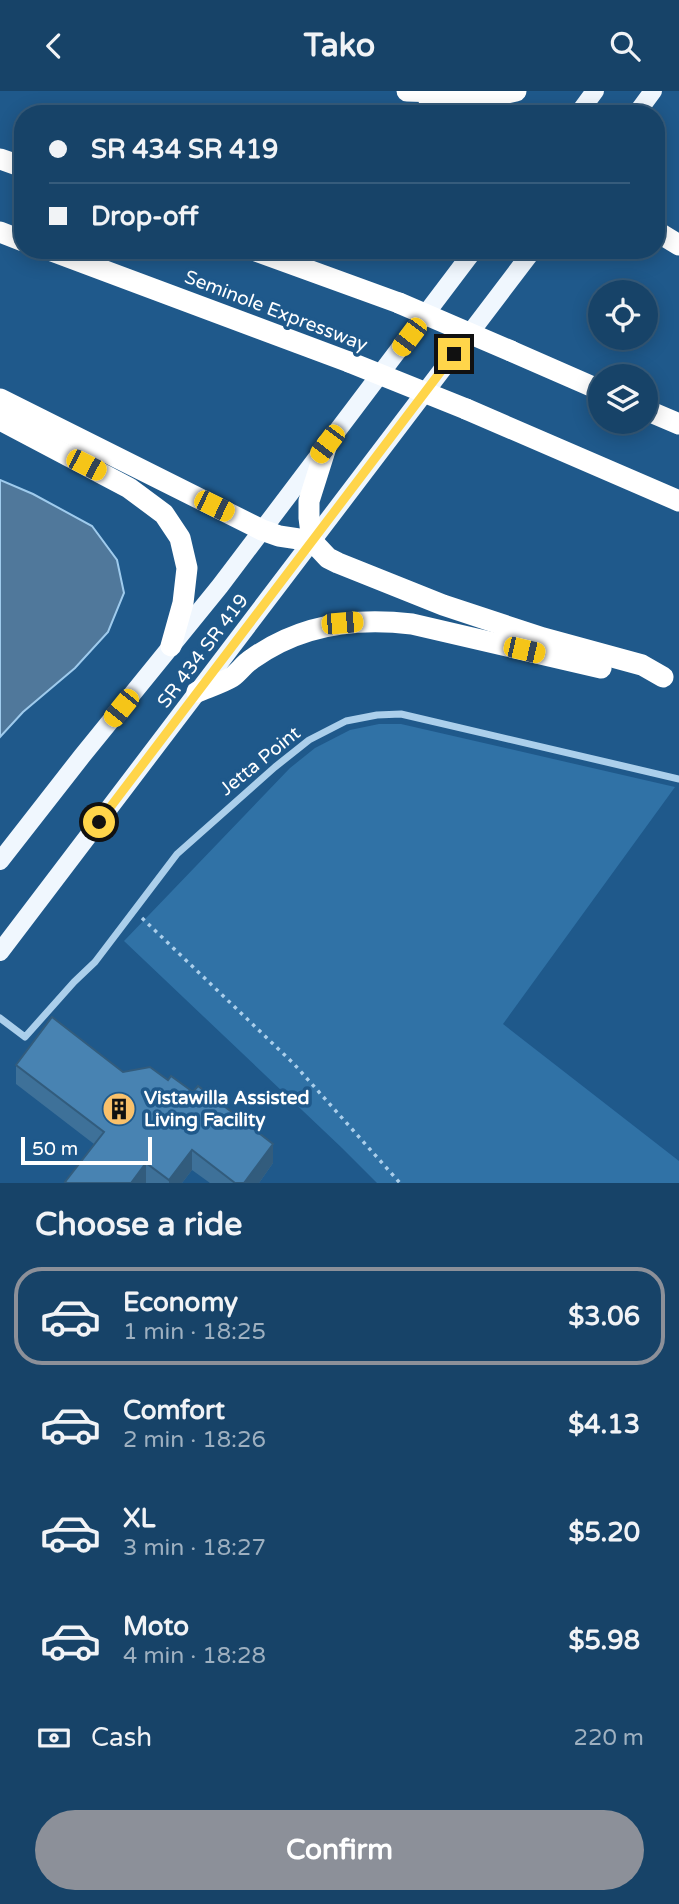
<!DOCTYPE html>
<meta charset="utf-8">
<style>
body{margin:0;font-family:"Varela Round",sans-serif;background:#204a6e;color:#f1f3f6;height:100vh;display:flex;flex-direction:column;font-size:26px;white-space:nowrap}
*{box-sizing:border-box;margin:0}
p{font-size:23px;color:#9eb0c0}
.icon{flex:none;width:38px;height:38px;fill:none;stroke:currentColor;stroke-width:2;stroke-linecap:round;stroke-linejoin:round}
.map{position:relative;height:1092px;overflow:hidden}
.sheet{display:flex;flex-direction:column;background:#174368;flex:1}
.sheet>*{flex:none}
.guide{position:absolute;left:14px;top:14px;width:651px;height:154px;border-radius:28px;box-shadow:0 4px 18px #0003,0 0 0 2px #365c7c;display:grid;align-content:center;height:154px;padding:0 35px;background:#174368}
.fabs{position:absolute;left:588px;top:189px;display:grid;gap:14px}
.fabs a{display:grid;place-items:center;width:70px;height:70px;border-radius:50%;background:#174368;box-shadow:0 4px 18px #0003,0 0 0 2px #365c7c;font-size:35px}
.scale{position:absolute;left:21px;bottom:18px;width:131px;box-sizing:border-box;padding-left:7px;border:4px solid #fff;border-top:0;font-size:19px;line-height:24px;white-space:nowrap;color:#fff;-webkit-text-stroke:5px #1f598b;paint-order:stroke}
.end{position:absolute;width:32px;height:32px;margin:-16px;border:9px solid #ffd54a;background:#111;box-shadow:0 0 0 4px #111}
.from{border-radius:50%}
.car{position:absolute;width:21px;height:42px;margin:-21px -10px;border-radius:9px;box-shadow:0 0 5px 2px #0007;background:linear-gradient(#f5c518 24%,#345 0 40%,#f5c518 0 76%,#345 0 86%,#f5c518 0)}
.guide b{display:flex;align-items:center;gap:24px;height:66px;font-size:26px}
.guide b+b{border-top:2px solid #365c7c}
.guide i{width:18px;height:18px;background:#f1f3f6}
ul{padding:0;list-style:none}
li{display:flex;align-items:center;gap:21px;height:98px;margin:0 14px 10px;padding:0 21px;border:4px solid transparent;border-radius:28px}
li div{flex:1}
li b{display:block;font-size:26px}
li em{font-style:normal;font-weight:700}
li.on{border-color:#8c9099}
li>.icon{width:63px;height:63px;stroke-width:1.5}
h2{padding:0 35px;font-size:32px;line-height:84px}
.pay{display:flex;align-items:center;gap:18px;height:77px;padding:0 35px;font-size:26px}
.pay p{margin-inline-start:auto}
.button{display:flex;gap:14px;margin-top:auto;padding:14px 35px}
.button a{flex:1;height:80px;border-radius:42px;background:#8c9099;color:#fff;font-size:28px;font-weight:700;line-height:80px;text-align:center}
header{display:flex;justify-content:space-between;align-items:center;height:91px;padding:0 35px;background:#174368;font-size:32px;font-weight:700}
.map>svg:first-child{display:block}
.green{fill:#3072a6}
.water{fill:#50789b;stroke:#9fcbed;stroke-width:2}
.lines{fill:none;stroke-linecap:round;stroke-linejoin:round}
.path{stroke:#abcfeb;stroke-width:3.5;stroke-dasharray:3.5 5;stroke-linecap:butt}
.street{stroke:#abcfeb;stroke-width:7}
.primary{stroke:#f0f7fe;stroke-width:18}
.highway{stroke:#fff;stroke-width:21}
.highway-bridge{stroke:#fff;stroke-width:21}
.wall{fill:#3e7199}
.shaded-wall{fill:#325c7d}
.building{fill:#4883b2;stroke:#325c7d;stroke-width:2}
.route{stroke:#ffd54a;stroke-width:9}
.labels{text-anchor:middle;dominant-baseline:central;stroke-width:7;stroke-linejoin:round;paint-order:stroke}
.street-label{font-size:19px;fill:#fff;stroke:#1f598b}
.poi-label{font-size:19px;font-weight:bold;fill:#fff;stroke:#1f598b;text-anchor:start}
</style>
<header><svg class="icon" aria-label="back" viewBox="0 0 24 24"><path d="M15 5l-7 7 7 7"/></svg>Tako<svg class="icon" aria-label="search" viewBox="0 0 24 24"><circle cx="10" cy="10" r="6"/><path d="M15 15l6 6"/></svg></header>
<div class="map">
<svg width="679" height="1092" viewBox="0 0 679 1092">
<rect width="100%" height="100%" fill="#1f598b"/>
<!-- green -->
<path class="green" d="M379 633H401L675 696 503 933 679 1070V1092H377L342 1057 124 850 290 677 315 657 350 639Z"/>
<!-- water -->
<path class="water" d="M0 389 33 403 92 435 117 469 124 502 108 541 75 577 23 621 0 646Z"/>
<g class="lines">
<!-- path -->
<path class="path" d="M142 827 294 973 400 1092"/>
<!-- street -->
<path class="street" d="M0 927 25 946 74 891 95 871 177 763 275 676 309 649 346 630 377 624 401 623 679 688"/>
<!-- primary -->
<g class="primary">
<path d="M578 23 595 0"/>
<path d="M636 23 653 0"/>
<path d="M0 770 82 665 220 495 474 159"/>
<path d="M0 861 533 159"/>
</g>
<!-- highway -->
<g class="highway">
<path d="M407 0 502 3 516 0"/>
<path d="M429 9 478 23"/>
<path d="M0 68 23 76"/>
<path d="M656 140 679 154"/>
<path d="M0 141 23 150"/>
<path d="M49 159 349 271"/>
<path d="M253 159 399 212"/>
<path d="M511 260 600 299"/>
<path d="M0 308 262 439 279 445 312 450 328 467 338 472 443 514 543 547 642 574 663 586"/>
<path d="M466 318 679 410"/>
<path d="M646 319 679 333"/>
<path d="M0 329 129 397 164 423 180 447 187 477 183 512 171 555"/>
<path d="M312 450 309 427V410L327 353"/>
<path d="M197 601C209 596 222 592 232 586 239 581 244 573 252 568 299 534 355 526 412 533L601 577"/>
</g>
<!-- highway-bridge -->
<g class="highway-bridge">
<path d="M399 212 511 260"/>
<path d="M349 271 466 318"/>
</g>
</g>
<!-- wall -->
<path class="wall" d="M16 974 123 981 273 1072 259 1092H210L192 1079 182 1092H65L94 1053 16 993Z"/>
<!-- shaded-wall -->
<g class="shaded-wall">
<path d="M273 1053V1072L259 1092H244Z"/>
<path d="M192 1059V1079L182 1092H169V1089Z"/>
<path d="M146 1072V1092H131Z"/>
</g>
<!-- building -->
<path class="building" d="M52 926 123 981 150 976 168 989 171 985 193 1001 198 995 273 1053 244 1092H235L192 1059 169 1089 146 1072 131 1092H67L65 1091 104 1041 16 974Z"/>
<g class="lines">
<!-- route -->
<path class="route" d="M99 731 454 263"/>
</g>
<!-- icons -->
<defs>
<symbol id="building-disc" viewBox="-11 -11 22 22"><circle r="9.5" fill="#f9c16b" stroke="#1f598b"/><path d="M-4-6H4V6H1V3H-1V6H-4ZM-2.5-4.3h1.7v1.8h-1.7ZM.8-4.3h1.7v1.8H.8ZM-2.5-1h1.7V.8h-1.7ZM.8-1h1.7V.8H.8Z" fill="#111"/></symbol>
</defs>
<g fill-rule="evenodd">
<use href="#building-disc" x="100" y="999" width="38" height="38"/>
</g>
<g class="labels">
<!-- street labels -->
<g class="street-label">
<text transform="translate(276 220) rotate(21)">Seminole Expressway</text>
<text transform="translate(203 560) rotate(-53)">SR 434 SR 419</text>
<text transform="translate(260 670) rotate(-39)">Jetta Point</text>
</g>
<!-- poi labels -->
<g class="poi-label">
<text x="144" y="1007">Vistawilla Assisted<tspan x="144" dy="22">Living Facility</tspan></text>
</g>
</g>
</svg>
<div class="fabs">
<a><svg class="icon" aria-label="locate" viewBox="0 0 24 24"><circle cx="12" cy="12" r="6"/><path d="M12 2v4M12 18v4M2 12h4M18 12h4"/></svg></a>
<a><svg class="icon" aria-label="layers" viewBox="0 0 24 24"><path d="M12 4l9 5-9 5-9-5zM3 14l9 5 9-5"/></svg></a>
</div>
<div class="scale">50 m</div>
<i class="end from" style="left:99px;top:731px"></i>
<i class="end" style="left:454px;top:263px"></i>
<i class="car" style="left:409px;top:246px;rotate:217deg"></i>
<i class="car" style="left:327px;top:353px;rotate:217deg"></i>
<i class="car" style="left:86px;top:374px;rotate:117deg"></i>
<i class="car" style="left:214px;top:415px;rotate:116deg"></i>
<i class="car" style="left:342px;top:532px;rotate:85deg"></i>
<i class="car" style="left:524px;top:559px;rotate:103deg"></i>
<i class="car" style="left:121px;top:617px;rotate:219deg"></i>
<div class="guide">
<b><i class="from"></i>SR 434 SR 419</b>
<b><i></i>Drop-off</b>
</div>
</div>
<section class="sheet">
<h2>Choose a ride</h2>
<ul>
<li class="on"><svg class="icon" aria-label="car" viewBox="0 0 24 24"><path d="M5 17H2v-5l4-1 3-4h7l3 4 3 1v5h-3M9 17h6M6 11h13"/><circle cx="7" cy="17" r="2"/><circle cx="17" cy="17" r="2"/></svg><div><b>Economy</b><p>1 min · 18:25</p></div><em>$3.06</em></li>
<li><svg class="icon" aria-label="car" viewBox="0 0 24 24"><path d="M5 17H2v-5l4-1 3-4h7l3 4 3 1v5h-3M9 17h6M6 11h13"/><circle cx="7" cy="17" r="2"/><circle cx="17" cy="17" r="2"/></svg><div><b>Comfort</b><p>2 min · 18:26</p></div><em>$4.13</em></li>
<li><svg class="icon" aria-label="car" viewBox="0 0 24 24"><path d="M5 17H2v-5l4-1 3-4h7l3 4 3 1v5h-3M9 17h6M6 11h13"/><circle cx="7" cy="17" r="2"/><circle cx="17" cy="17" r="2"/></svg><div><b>XL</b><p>3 min · 18:27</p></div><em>$5.20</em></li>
<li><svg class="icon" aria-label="car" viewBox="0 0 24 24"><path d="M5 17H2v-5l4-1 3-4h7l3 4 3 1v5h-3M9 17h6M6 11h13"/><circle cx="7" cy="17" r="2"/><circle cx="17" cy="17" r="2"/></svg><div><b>Moto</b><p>4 min · 18:28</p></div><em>$5.98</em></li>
</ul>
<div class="pay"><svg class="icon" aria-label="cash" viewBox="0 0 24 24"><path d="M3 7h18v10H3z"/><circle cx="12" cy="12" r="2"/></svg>Cash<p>220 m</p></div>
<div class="button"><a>Confirm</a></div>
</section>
